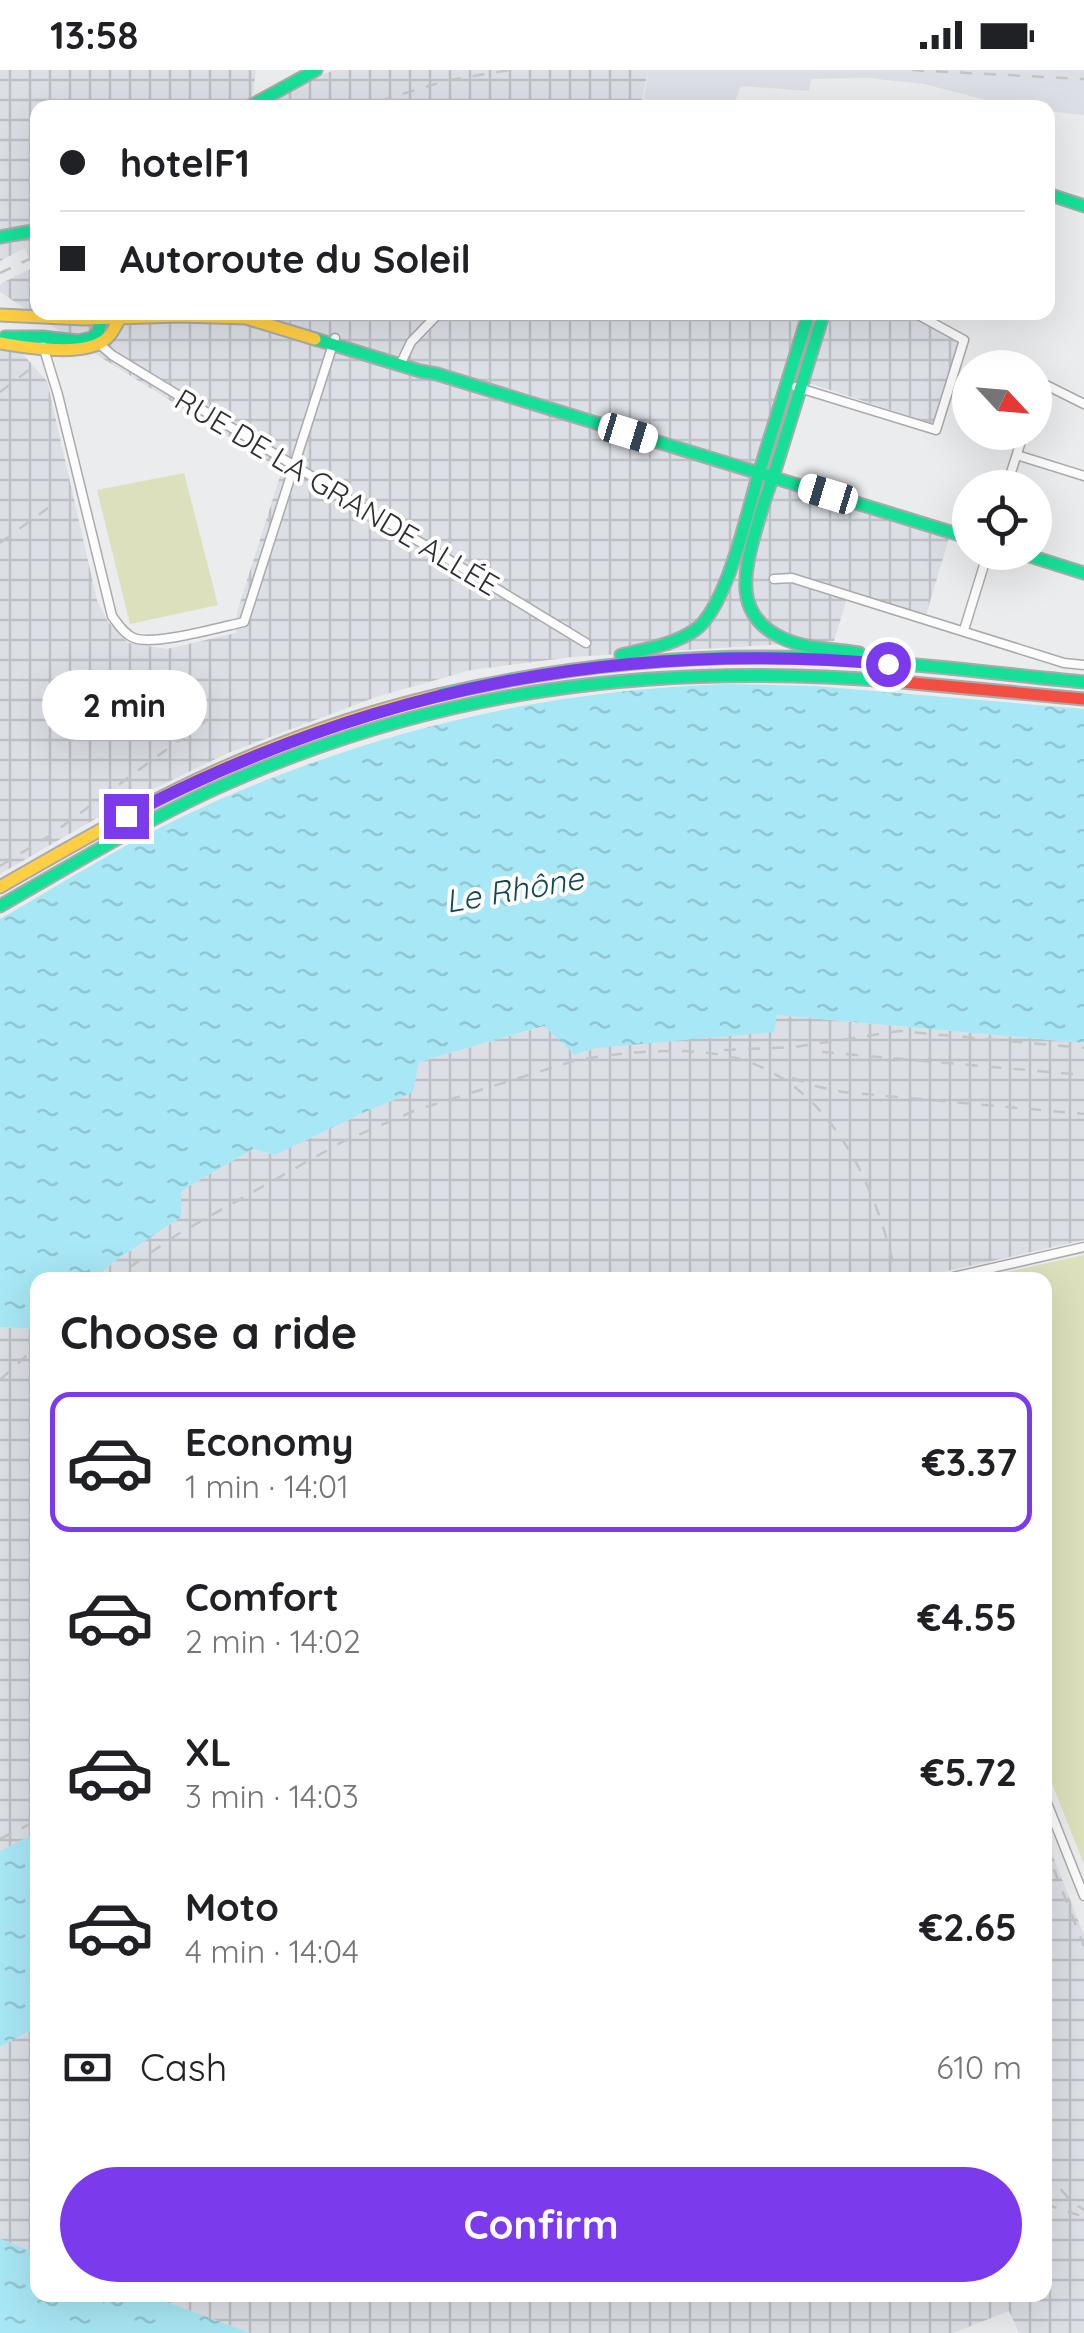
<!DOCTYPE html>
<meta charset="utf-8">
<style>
body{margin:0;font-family:Quicksand,sans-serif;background:#f6f6f6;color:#202124;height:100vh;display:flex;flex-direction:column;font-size:38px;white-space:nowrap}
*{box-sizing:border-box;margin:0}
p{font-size:32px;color:#757577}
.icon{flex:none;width:55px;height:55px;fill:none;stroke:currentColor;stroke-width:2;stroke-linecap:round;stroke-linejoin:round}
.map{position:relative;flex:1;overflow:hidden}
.panel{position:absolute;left:30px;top:1202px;width:1022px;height:1030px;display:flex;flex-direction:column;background:#fff;border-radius:20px;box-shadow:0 10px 40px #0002}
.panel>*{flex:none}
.banner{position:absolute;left:30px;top:30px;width:1025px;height:220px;border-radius:20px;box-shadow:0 10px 40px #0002;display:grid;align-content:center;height:220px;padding:0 30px;background:#fff}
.needle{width:65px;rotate:116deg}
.fabs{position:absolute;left:952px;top:280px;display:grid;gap:20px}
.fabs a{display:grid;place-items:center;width:100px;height:100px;border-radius:50%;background:#fff;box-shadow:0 10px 40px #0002;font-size:50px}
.end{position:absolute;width:45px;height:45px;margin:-22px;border:12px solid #7c3aed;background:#fff;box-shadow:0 0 0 5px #fff}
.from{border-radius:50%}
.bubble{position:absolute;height:70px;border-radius:35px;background:#fff;box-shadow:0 10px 40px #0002;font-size:32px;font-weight:800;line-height:70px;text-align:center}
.car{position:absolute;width:30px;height:60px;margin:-30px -15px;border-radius:12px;box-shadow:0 0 8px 2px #0007;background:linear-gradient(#fff 24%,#345 0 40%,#fff 0 76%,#345 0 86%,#fff 0)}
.banner b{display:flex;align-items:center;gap:35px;height:95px;font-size:38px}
.banner b+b{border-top:2px solid #e0e0e0}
.banner i{width:25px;height:25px;background:#202124}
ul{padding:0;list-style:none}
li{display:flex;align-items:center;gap:30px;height:140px;margin:0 20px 15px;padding:0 10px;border:5px solid transparent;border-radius:20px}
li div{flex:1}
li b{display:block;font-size:38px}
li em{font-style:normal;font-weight:800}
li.active{border-color:#7c3aed}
li>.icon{width:90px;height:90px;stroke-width:1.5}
h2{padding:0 30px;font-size:45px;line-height:120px}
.pay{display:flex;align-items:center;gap:25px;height:110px;padding:0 30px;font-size:38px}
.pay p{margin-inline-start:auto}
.button{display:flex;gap:20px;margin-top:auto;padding:20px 30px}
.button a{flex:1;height:115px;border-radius:60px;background:#7c3aed;color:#fff;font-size:40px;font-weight:800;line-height:115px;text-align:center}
.status{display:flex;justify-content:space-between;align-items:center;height:70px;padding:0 50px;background:#fff;direction:ltr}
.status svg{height:28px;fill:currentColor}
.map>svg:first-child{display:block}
.built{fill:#dcdfe5}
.industrial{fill:url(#industrial-grid)}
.grass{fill:#dde0bc}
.water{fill:url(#water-ripples)}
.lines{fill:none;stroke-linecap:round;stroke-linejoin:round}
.street-casing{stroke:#aaaaab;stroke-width:11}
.fast-casing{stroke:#aaaaab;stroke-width:15}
.slow-casing{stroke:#aaaaab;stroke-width:15}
.jam-casing{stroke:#aaaaab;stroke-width:15}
.street{stroke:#fcfcfc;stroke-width:8}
.fast{stroke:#16e098;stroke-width:11}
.slow{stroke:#ffcf43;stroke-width:11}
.jam{stroke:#f24e42;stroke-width:11}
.rail{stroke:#c5c5c6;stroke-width:2.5;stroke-dasharray:12 12;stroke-linecap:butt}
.route{stroke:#7c3aed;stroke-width:12}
.labels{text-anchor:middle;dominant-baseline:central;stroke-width:8;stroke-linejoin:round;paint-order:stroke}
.street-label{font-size:30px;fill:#2e2e30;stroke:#fff}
.water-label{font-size:32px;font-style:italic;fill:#124952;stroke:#fff}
</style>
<div class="status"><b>13:58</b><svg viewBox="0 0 49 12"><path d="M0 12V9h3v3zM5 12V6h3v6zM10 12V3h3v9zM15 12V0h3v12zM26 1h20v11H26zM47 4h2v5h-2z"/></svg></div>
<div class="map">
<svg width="1084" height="2263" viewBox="0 0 1084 2263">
<defs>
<pattern id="industrial-grid" width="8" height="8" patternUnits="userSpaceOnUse" patternTransform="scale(2.5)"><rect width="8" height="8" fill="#dcdfe5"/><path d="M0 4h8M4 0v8" fill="none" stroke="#bdc0c5"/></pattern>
<pattern id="water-ripples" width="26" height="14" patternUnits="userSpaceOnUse" patternTransform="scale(2.5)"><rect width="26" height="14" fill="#a8e7f5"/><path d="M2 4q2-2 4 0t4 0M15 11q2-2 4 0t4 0" fill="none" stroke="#91c6d2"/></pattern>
</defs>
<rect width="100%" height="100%" fill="#ebecee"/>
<!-- built -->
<path class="built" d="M648 0H1084V45L1048 41V38L1026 37 997 33 924 14 868 8 811 9 809 21 741 16 733 37H671L644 29Z"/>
<!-- industrial -->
<g class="industrial">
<path d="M0 0H256L251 37 38 38V242L919 243 962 263 934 354 796 309 766 404 951 462 925 548 848 525 834 571 572 587 471 600 376 627 228 683 116 737 0 804V278L20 281 47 311 97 530 108 552 128 573 167 579 236 563 237 542 282 400 89 280 0 222V214L32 198 25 178 0 191Z"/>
<path d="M335 0H648L641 36 643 37 261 38 313 7Z"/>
<path d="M776 945 1084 973V1170L943 1202 918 1210H94L116 1190 181 1147 180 1121 253 1079 275 1085 365 1042 412 1022 419 992 545 956 576 985 596 978Z"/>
<path d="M0 1257 37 1259 38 1762 0 1781Z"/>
<path d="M1045 1766 1084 1865V2263H1019L1009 2241 953 2263H250L149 2225H1045Z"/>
<path d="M37 1957V2183L0 2169V1977Z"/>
</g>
<!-- grass -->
<g class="grass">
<path d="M184 403 218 535 130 554 97 420Z"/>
<path d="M1084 1185V1794L1045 1696V1210H971Z"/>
</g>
<!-- water -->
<g class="water">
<path d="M729 614 815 616 1084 639V973L777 945 774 962 596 978 575 985 544 956 419 992 413 1022 365 1042 275 1085 253 1079 181 1121V1147L116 1190 94 1210H38L37 1259 0 1257V849C61 814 122 775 186 745 358 664 539 620 729 614Z"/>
<path d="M37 1762V1957L0 1977V1781Z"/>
<path d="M0 2169 37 2183 38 2225H149L250 2263H0Z"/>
</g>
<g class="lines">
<defs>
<g id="street">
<path d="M96 271 112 285 586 573"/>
<path d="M43 276 58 325 112 546C118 554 124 564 134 568 154 576 221 557 244 552L335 268"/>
<path d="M400 295 411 272 440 242"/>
<path d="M796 317 936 360 964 270 913 242"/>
<path d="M1035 327 1040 312 1084 334"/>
<path d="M1017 385 1084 406"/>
<path d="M1006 418 1024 362"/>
<path d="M774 509 792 508 1064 593 1084 595"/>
<path d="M964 560 988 482"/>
<path d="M940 1210 1084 1177"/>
<path d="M1045 1728 1084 1826"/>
</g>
<g id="fast">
<path d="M247 38 316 0"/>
<path d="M1048 124 1084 136"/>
<path d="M0 167 38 160"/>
<path d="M5 267H42L78 271 92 268 98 262 102 248"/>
<path d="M315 269 420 301 437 304 970 468"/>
<path d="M759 403 809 242"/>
<path d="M773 407 824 242"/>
<path d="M773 407C766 424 761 442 756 459 744 502 733 545 782 568 805 579 834 579 859 583"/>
<path d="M1017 482 1084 503"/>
<path d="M621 585C646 579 673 575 695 560 727 537 747 443 759 403"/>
<path d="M438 625C545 600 654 587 764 587 871 587 978 602 1084 612"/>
<path d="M0 836C70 796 139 754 212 720 433 619 651 592 891 611"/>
</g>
<g id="slow">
<path d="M0 245 85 249 180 246 246 248 315 269"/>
<path d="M0 273C26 277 86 288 107 268 113 263 116 254 121 247"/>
<path d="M0 817C59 783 119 748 180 718 262 678 349 646 438 625"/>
</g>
<path id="jam" d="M891 611 1084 629"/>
</defs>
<!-- street casing -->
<use href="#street" class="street-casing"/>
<!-- fast casing -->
<use href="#fast" class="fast-casing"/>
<!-- slow casing -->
<use href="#slow" class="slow-casing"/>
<!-- jam casing -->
<use href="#jam" class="jam-casing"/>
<!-- street -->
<use href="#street" class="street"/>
<!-- fast -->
<use href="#fast" class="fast"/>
<!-- slow -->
<use href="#slow" class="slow"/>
<!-- jam -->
<use href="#jam" class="jam"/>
<!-- rail -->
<g class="rail">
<path d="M912 0 1084 9"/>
<path d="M357 38 445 11 510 0"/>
<path d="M0 203 38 185"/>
<path d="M0 322 34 296"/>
<path d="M0 473 48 438"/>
<path d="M0 796 49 766 208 649"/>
<path d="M724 980 795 977 899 961 1084 978"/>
<path d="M822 982 1084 1005"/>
<path d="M792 1008 815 1016 843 1022 1084 1044"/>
<path d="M111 1210 178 1164 342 1072 416 1040 577 990C624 982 676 977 723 985 829 1005 877 1115 897 1210"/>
<path d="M0 1310 38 1275"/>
<path d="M0 1769 38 1750"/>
<path d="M1045 1777 1084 1876"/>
<path d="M1045 2101 1071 2131 1084 2140"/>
<path d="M1045 2134 1084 2147"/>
</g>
</g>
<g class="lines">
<!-- route -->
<path class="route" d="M126 746C369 619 615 570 888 594"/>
</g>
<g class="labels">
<!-- street labels -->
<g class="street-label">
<text transform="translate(337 422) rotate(31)">RUE DE LA GRANDE ALLÉE</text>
</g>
<!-- water labels -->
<g class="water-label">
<text transform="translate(514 819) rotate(-10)">Le Rhône</text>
</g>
</g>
</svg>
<div class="fabs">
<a><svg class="needle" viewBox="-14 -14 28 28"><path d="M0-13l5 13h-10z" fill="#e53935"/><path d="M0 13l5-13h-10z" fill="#757577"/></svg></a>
<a><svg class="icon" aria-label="locate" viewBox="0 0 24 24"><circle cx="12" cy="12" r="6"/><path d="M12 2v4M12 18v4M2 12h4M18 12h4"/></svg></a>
</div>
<i class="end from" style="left:888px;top:594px"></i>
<i class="end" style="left:126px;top:746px"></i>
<div class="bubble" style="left:42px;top:600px;width:165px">2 min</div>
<i class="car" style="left:628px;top:363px;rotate:107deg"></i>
<i class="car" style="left:828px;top:424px;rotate:287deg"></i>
<div class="banner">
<b><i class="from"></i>hotelF1</b>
<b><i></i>Autoroute du Soleil</b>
</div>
<section class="panel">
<h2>Choose a ride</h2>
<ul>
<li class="active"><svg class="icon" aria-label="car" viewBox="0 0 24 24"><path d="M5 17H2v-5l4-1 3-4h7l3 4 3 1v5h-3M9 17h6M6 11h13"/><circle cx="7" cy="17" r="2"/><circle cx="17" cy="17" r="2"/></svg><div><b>Economy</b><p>1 min · 14:01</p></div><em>€3.37</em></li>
<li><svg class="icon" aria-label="car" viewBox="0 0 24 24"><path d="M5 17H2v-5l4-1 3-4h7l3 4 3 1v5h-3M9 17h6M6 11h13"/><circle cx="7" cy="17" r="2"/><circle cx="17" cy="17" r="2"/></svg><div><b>Comfort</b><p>2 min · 14:02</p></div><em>€4.55</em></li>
<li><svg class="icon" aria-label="car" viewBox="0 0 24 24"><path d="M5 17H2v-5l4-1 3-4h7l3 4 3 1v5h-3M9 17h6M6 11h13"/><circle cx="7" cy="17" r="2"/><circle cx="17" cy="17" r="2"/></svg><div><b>XL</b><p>3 min · 14:03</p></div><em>€5.72</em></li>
<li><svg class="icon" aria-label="car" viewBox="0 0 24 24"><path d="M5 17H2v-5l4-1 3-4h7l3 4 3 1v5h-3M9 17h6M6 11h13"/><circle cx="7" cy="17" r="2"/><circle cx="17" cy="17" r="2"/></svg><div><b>Moto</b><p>4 min · 14:04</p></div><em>€2.65</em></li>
</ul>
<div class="pay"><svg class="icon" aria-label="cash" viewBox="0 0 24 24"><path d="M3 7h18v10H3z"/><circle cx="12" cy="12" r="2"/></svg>Cash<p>610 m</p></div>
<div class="button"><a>Confirm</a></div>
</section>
</div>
